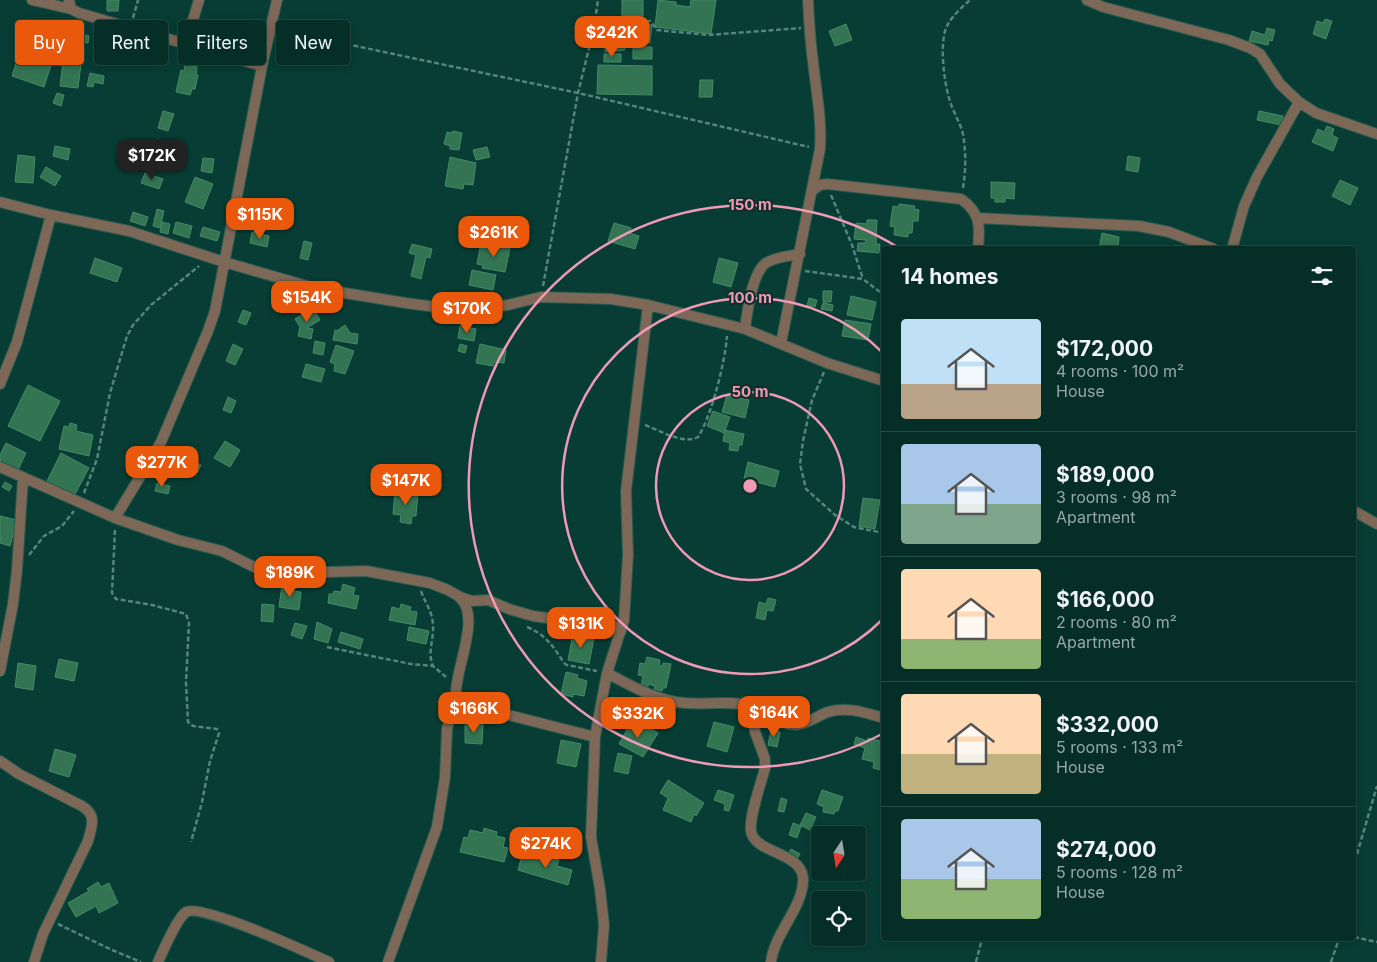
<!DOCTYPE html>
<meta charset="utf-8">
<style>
body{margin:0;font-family:Inter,sans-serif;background:#0e362f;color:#f1f3f6;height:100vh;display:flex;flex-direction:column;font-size:19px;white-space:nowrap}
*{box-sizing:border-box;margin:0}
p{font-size:16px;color:#97a8a7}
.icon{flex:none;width:28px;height:28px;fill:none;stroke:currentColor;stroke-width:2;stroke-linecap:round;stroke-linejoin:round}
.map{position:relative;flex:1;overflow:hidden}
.details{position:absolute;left:881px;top:246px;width:475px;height:695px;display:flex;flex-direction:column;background:#052e27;border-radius:5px;box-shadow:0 2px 8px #0003,0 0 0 1px #264a44}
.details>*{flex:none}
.top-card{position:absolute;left:15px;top:20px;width:475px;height:45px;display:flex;gap:10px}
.needle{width:32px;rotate:192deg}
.controls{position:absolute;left:811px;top:826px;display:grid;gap:10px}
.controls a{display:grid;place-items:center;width:55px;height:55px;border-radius:5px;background:#052e27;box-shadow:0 2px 8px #0003,0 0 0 1px #264a44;font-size:25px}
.price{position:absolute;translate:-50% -42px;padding:0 11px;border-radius:10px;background:#ea580c;color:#fff;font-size:16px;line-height:32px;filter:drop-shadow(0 1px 2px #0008)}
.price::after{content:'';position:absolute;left:50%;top:30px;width:15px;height:11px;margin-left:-8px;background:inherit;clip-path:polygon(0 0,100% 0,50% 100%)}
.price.selected{background:#222;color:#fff}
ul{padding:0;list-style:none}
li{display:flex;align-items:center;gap:15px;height:125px;padding:0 20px}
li+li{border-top:1px solid #264a44}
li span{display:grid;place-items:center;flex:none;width:140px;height:100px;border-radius:5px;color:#555}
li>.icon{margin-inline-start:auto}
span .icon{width:60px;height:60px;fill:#fffc;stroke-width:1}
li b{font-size:21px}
h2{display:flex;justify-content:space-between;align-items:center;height:60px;padding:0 20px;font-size:21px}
.pill{padding:0 18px;border-radius:5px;background:#052e27;box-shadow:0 2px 8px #0003,0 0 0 1px #264a44;font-size:18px;line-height:45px}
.pill.selected{background:#ea580c;color:#fff}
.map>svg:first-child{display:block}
.building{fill:#337453;stroke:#458b67}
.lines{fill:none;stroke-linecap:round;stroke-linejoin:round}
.minor-casing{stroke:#275b51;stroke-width:12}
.path{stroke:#54857c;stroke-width:2.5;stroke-dasharray:5 2.5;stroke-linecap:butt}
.minor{stroke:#7d6756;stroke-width:10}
.ring{fill:none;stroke:#f09ab6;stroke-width:2.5}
.centre{fill:#f09ab6;stroke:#122f2a;stroke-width:2.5}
.ring-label{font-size:15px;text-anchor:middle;font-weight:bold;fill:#f09ab6;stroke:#122f2a;stroke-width:4;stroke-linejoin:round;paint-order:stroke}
</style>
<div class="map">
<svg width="1377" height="962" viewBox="0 0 1377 962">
<rect width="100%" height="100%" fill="#073d34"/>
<!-- building -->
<path class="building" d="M107 0H119L118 11H107Z
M622 0H643V16H622Z
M658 0 676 2V5L690 7 691 0H716L711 34 655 27Z
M1325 19 1332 21 1326 39 1313 34 1317 21 1323 23Z
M638 23 652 25 650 43H628L627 36 637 35Z
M846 24 852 40 835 46 829 31Z
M45 25 57 26 56 39 44 38Z
M1267 28 1275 30 1272 41 1269 40 1268 45 1249 41 1252 31 1265 35Z
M76 33 89 36 88 43 74 40Z
M624 42 625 50 605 52V44Z
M124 43 131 45 128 57 120 55Z
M633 47H652V59H633Z
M21 48 53 59 44 87 12 76Z
M604 54H621V62H604Z
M63 61 81 64 78 88 60 86Z
M185 64 197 67 196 75H198L195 89H192L190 95 176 92 181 70 184 71Z
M598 65 652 66V95L597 94Z
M90 73 104 76 103 84 94 82 93 87 87 86Z
M700 80H713L712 97H699Z
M57 93 64 95 61 106 53 103Z
M163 111 174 114 168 131 158 128Z
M1259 111 1283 116 1281 125 1257 120Z
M1327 126 1334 129 1332 135 1338 138 1333 151 1312 142 1318 129 1324 132Z
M453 131 462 133 459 150 450 149V146L444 144 447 132 452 133Z
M157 139 171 142 169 150 155 146Z
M172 143 181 146 177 160 168 157Z
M55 146 70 149 68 160 53 156Z
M487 147 490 157 476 160 473 150Z
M18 155 35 157 33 183 15 182Z
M1128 156 1140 158 1138 172 1126 170Z
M450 157 476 163 473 185 464 184 463 189 445 186Z
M203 158 214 159 212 173 201 171Z
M46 167 61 176 55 186 40 177Z
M145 173 163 179 159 189 141 183Z
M195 177 213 184 203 209 185 202Z
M1340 180 1358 188 1350 205 1332 196Z
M991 182 1015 183 1014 199 1005 198V202H995V198H991Z
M899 204 915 206 914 209 919 210 918 221H913L912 233H908V237L894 235 895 227 890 226 893 206 899 207Z
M157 209 164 211 160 228 153 226Z
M133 212 148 217 145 226 130 221Z
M867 220H877L876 244H880L879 253 857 251 858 243H865L866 240 854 239 856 223 867 224Z
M162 222 170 224 168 234 160 232Z
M176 222 192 226 189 238 173 233Z
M614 223 631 228 629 233 639 236 635 249 608 241Z
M203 227 220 232 217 241 200 236Z
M252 232 269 236 267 247 250 243Z
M1102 233 1119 237 1118 249H1099Z
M304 241 312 243 308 260 300 258Z
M487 243 510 248 505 272 482 268 483 265 477 264 480 248 486 249Z
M412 244 432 249 430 258 426 257 421 279 411 276 416 255 409 253Z
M95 258 122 268 117 282 90 273Z
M719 258 738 263 731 287 713 282Z
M472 270 496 275 493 290 469 285Z
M823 291H832L831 302H823Z
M851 296 876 302 872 320 847 315Z
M809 298 817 300 815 307 807 306Z
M303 300 310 303 308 309 300 306Z
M823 303 833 305 832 311 821 309Z
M313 308 320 320 307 328 313 329 311 339 298 336 300 327 295 319Z
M243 310 251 313 246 325 238 322Z
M845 320 871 324 868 340 842 336Z
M345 325 350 333 358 334 357 344 333 340 335 330 339 331 338 330Z
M460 326 476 329 474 341 458 338Z
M315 341 325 343 323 355 313 353Z
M233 344 243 349 235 365 226 361Z
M460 344 467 346 465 353 458 351Z
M480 344 506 350 504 363 494 362 493 366 476 363Z
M336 345 354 351 345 374 334 371 335 364 330 362Z
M306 364 325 369 321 382 302 377Z
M28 385 60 401 40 441 8 426Z
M727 395 749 400 745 418 722 412Z
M228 397 236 401 231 413 223 410Z
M713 411 730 417 724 433 707 426Z
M70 423 77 425 76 431 93 435 89 456 59 449 64 426 69 427Z
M725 430 744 434 742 445H739L738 451 729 450 730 443 723 441Z
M225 441 240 450 230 467 214 458Z
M6 443 26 453 17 472 0 464V455Z
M61 453 89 468 73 498 46 483Z
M188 459 201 465 197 473 185 467Z
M748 462 779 471 775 487 744 479Z
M5 482 12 486 9 491 2 487Z
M157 483 170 486 168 494 155 491Z
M395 491 418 493 416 516H412L411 524 400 522 401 515 393 514Z
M863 498 880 500 875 529 859 526Z
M0 516 17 520 10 546 0 543Z
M343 584 355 588 353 595 359 596 356 609 328 603 329 594H333L334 591 341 592Z
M282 585 293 586 292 591 301 592 299 610 279 607Z
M768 598 776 600 773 611 767 610 765 620 756 618 759 602 766 604Z
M262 604 274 605 273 622 261 621Z
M401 604 411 607 410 611 417 612 415 625 389 620 392 607 400 609Z
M317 622 332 629 328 643 314 639Z
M295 623 307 626 302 639 291 635Z
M409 627 429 631 426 644 407 640Z
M341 632 363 639 360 649 338 642Z
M573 634 594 638 589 664 568 660Z
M647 657 660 660 659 666H662L663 663 671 664 666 688H663L662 691 654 689 655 686 648 684V688L641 686 643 676 638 675 640 663 645 664Z
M59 659 78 663 74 681 55 677Z
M18 663 36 666 33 690 15 687Z
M566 672 578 675 577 678 587 681 584 696 573 694V697L561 694Z
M714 722 734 727 727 752 707 746Z
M630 724 640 730 643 724 658 733 643 757 619 744Z
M465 725H483L482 744 465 743Z
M771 730 780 732 777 747 768 745Z
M856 737 867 741 868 738 884 742V759L881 770 873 768 874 762 862 759 865 748 854 744Z
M561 740 581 744 576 767 557 763Z
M55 749 76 755 69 777 49 771Z
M618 753 632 756 628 774 614 771Z
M668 780 704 803 696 816 694 814 691 822 663 810 668 798 660 793Z
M718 790 734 795 729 811 724 810 725 804 714 800Z
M822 790 843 797 838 811H835L834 814 823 812 824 807 817 804Z
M781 798 787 800 784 812 778 811Z
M806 813 816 817 810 830 800 825Z
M793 823 801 826 797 838 789 835Z
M484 828 497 832 496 836 505 838 503 847 508 848 504 862 460 852 464 837 468 838 470 830 483 833Z
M791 849 800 854 796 861 787 856Z
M522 855 543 861 545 855 559 860 557 866 572 870 568 885 518 870Z
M98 882 101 887 109 883 118 903 99 913 96 906 76 917 68 903 89 891 87 889Z"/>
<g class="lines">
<defs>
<path id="minor" d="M32 0 71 9
M69 0 71 9 79 13 262 66
M1087 0 1103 7 1229 40 1250 48 1260 54 1280 84 1299 102 1316 113 1377 134
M186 43 199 0
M813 190 820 185 827 184 961 199C981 213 980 227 978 249
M0 202 51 215 129 231 224 262 314 288 406 303 466 311 508 305 541 297 611 299 648 305 745 329 827 363 884 381
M978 218 1139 226 1169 232 1214 249
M1232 249 1244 206 1257 177 1299 102
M745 329C747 313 752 273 766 263 775 257 789 256 800 254
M781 343 820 149C822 119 816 91 813 61 810 41 809 20 808 0
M0 384 17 342 51 215
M0 467 115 518 178 540 222 551 254 567 265 570 287 573 366 571 430 583 448 590 460 597 472 601 488 600 509 609 533 616 575 622 600 621 609 623 621 631
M1354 511 1377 524
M115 518 161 442 208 331 215 311 262 66 277 0
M460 598C481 616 456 668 456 692 456 698 460 702 465 704L595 737
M0 671 13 604 17 570 23 478
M607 673C631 686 657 701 685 703 706 705 730 700 750 706 766 711 777 725 796 725 807 724 817 716 828 712 846 706 866 713 884 718
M751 706 755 732 765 759V768C761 784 749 816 751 831 754 853 800 852 803 877 805 906 774 933 771 962
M0 761 19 774 82 806C97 815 92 826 88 841L43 934 34 962
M158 962C163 951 177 918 186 912 201 903 309 953 329 962
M388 962 437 827 445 777 447 729 450 718 460 701
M601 962 604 925 600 889 591 837 595 737 607 673 624 620 628 555 626 491 648 305"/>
</defs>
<!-- minor casing -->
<use href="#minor" class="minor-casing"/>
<!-- path -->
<path class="path" d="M133 18 138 0
M594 28 622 22 650 21 657 30 708 35 801 28
M280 30 578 93 809 147
M963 188C966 170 966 152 963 134 960 122 952 110 949 98 944 81 939 42 947 26 952 16 962 7 970 0
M831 195 852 245 863 279
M805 271 863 279 884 295
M543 286 578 93 594 28 598 0
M824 372 812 400 803 441 800 464 806 489 835 515 854 527 884 533
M645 425C659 430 683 445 698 437 712 415 725 362 727 336
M84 493 97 459 110 393 127 336 133 325 151 305 199 266
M115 530 112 593 116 599 152 605 186 614 189 623 186 682 188 722 193 726 217 729 219 733 210 761 202 802 191 842
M29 555 44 536 62 526 74 511
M421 591C425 603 433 612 433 626 434 640 427 652 433 666
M527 627C546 635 553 646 564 663L567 665 597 671
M327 647 411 664 433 666 446 677
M1354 861 1357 854 1377 786
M58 924 112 950 141 962
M1354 937 1377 942
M976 962 982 939
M1331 962 1339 939"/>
<!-- minor -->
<use href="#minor" class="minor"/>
</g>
<!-- distance rings -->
<g class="ring">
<circle cx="750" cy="486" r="94"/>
<path d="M883 619A188 188 0 1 1 883 353"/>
<path d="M882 734A281 281 0 1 1 899 248"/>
</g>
<circle cx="750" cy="486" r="8" class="centre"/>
<g class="ring-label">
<text x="750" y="210">150 m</text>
<text x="750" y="303">100 m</text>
<text x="750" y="397">50 m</text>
</g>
</svg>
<div class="controls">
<a><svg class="needle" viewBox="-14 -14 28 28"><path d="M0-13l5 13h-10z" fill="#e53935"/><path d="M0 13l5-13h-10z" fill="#97a8a7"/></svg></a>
<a><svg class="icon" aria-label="locate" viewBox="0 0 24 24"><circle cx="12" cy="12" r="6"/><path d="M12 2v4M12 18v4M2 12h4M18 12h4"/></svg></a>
</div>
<b class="price" style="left:612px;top:58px">$242K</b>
<b class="price selected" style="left:152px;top:181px">$172K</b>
<b class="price" style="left:260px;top:240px">$115K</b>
<b class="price" style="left:494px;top:258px">$261K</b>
<b class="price" style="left:307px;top:323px">$154K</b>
<b class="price" style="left:467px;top:334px">$170K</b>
<b class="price" style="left:162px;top:488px">$277K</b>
<b class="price" style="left:406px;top:506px">$147K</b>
<b class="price" style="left:290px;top:598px">$189K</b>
<b class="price" style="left:581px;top:649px">$131K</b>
<b class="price" style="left:474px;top:734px">$166K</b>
<b class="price" style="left:774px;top:738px">$164K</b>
<b class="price" style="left:638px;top:739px">$332K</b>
<b class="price" style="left:546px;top:869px">$274K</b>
<div class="top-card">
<a class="pill selected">Buy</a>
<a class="pill">Rent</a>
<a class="pill">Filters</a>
<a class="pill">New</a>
</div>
<section class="details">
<h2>14 homes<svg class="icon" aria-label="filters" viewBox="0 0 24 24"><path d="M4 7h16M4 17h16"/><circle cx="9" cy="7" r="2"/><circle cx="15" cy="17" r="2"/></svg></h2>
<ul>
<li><span style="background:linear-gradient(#bfe0f5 65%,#b9a48a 0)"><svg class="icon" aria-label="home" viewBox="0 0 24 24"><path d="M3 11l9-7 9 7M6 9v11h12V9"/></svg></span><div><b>$172,000</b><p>4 rooms · 100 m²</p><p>House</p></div></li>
<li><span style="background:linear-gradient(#a9c7e8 60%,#7fa58c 0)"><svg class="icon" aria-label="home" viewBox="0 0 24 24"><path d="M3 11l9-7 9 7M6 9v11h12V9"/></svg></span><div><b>$189,000</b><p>3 rooms · 98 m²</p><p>Apartment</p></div></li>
<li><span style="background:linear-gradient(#ffd9b3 70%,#8fb573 0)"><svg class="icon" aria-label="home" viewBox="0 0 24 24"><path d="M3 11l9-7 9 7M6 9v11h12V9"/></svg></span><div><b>$166,000</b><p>2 rooms · 80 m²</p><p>Apartment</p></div></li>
<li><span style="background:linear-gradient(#ffd9b3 60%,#c2b280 0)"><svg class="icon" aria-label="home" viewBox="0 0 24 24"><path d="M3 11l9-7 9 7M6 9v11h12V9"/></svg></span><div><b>$332,000</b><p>5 rooms · 133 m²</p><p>House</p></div></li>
<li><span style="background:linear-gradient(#a9c7e8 60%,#8fb573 0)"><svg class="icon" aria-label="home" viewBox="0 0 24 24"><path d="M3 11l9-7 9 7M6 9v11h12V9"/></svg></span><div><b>$274,000</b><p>5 rooms · 128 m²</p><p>House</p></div></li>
</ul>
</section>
</div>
